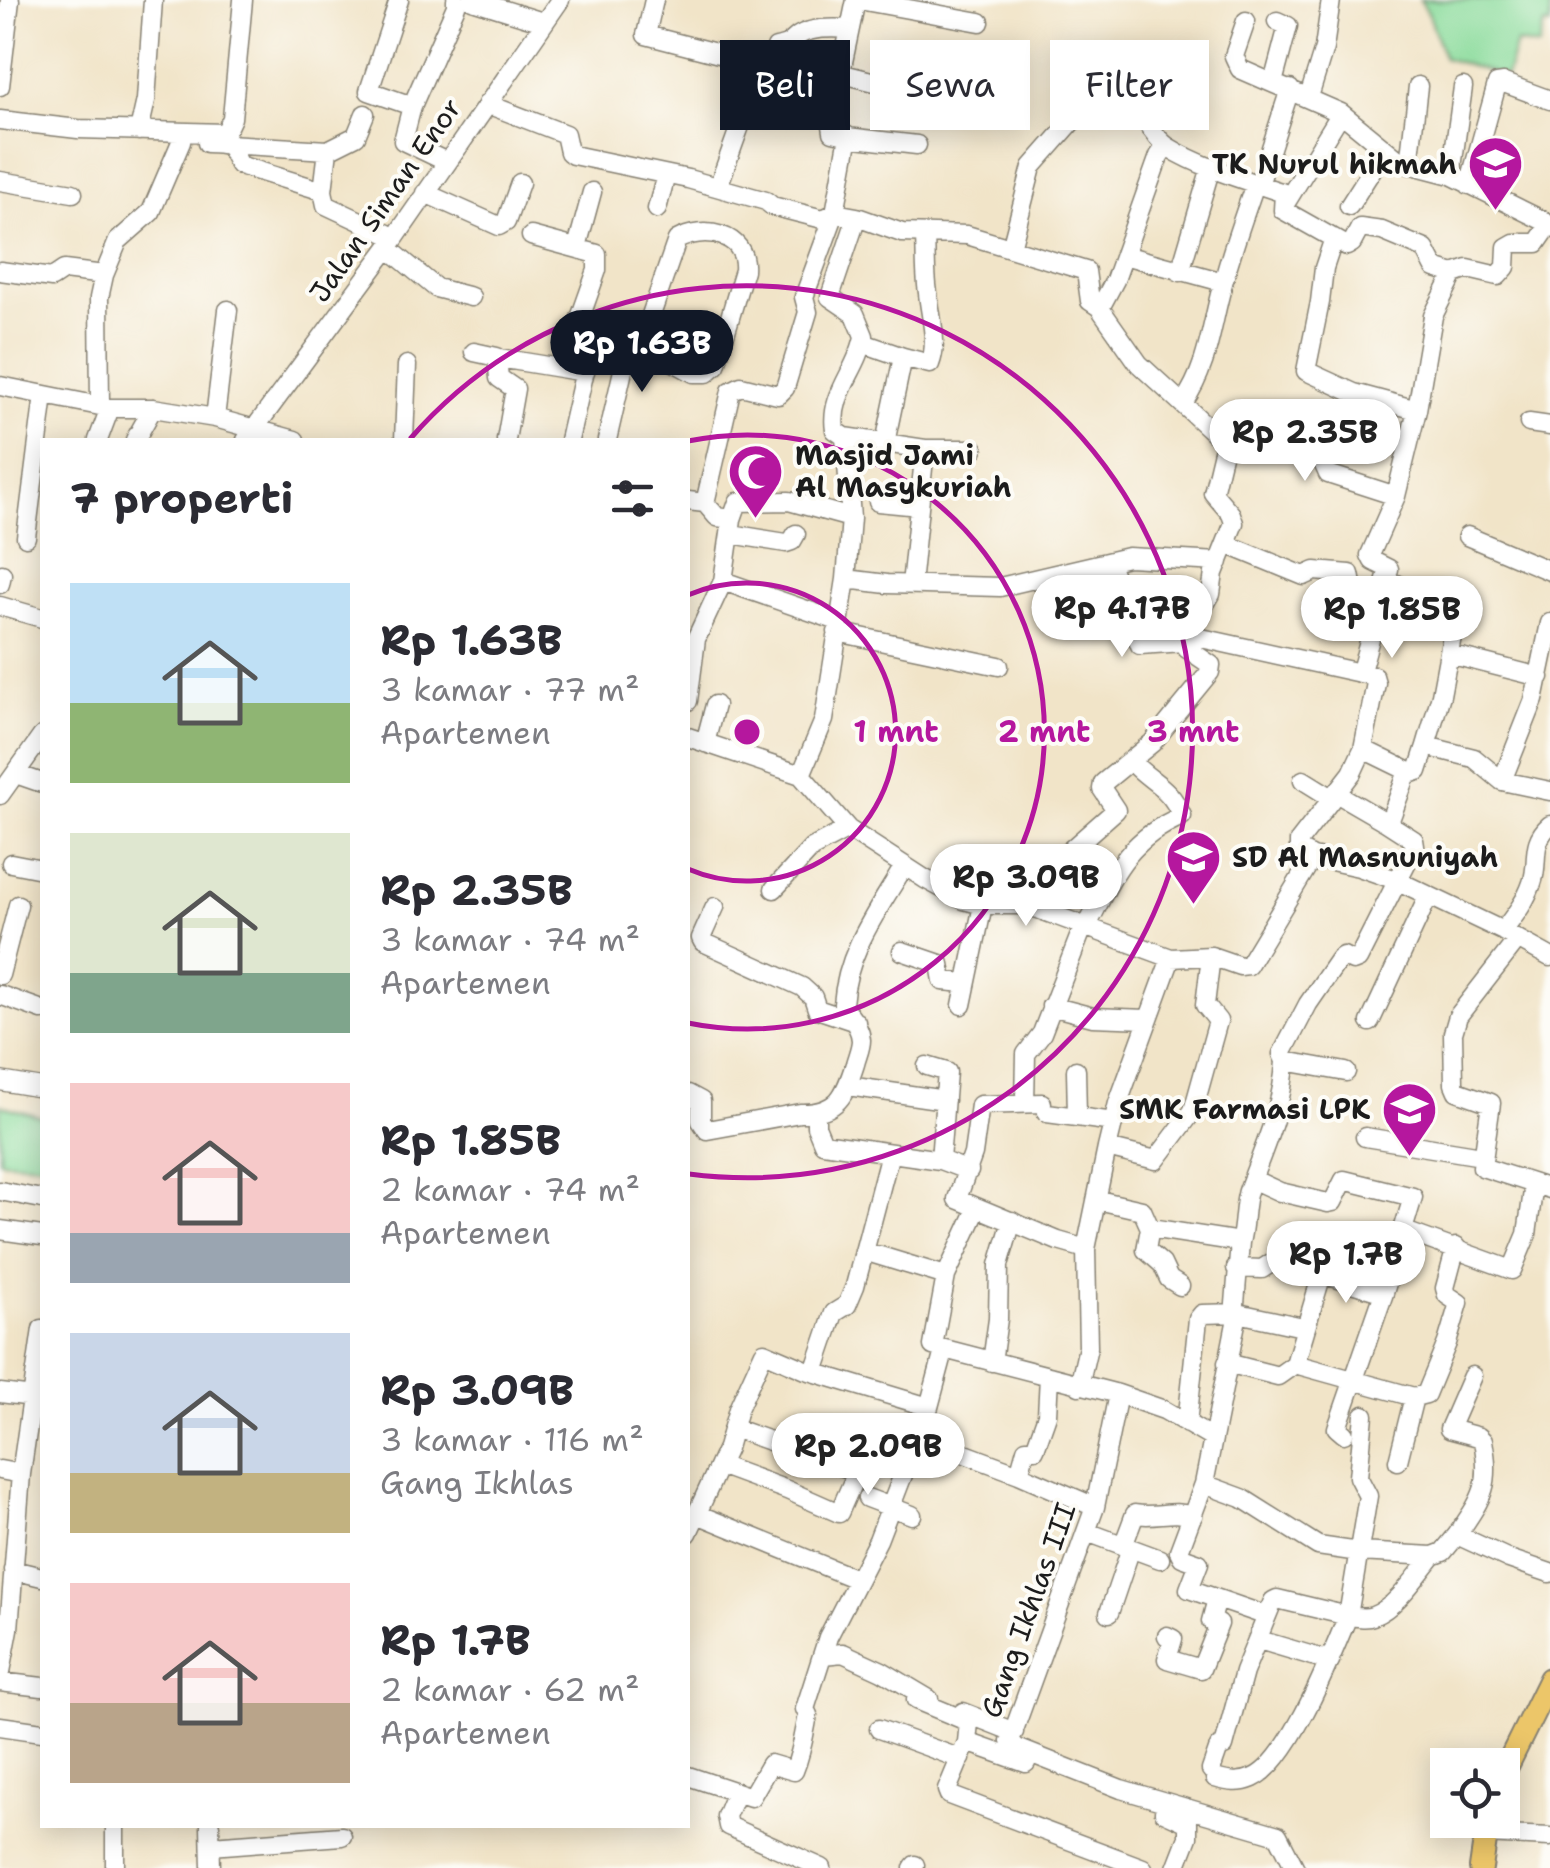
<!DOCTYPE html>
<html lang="id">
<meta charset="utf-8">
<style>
body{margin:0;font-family:"Shantell Sans",sans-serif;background:#f7f7f7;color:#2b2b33;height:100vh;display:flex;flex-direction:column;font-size:38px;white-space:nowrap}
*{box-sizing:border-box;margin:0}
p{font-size:32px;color:#7c7c81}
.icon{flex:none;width:55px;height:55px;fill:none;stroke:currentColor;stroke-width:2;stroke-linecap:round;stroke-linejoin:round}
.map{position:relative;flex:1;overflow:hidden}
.drawer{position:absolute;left:40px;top:438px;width:650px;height:1390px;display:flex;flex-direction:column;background:#fff;border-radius:0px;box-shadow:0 5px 25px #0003}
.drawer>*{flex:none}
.top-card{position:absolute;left:720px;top:40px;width:680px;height:90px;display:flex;gap:20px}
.tools{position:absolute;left:1430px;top:1748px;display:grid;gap:20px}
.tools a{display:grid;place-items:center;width:90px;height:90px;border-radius:0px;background:#fff;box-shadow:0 5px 25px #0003;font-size:50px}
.price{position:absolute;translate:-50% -85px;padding:0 22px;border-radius:35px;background:#fff;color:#222;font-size:32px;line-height:65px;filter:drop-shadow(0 2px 5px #0008)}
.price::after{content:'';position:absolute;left:50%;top:60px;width:30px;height:22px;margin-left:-15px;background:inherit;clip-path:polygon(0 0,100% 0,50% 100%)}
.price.on{background:#111827;color:#fff}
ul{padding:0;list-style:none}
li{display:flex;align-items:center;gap:30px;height:250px;padding:0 30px}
li span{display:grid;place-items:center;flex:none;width:280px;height:200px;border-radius:0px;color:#555}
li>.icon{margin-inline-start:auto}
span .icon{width:120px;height:120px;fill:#fffc;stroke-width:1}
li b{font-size:42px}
h2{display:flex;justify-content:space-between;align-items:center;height:120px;padding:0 30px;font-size:42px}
.chip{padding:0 35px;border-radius:0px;background:#fff;box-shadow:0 5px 25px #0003;font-size:35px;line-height:90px}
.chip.on{background:#111827;color:#fff}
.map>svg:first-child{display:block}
.green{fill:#8adb9b;stroke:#537c5c;stroke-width:2.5}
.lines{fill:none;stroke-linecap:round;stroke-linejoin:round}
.minor-casing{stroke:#868072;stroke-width:21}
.major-casing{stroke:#868072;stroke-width:26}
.minor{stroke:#fff;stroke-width:18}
.major{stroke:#ecc669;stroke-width:22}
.ring{fill:none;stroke:#b5179e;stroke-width:5}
.labels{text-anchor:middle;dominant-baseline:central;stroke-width:8;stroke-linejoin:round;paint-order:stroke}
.poi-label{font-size:28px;font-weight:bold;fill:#1c1c1c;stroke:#fdfcf7;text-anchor:end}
.street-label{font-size:28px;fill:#1c1c1c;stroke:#fdfcf7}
.centre{fill:#b5179e;stroke:#fdfcf7;stroke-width:5}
.ring-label{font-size:30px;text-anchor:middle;font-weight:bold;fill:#b5179e;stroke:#fdfcf7;stroke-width:8;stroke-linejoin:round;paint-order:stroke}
</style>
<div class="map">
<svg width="1550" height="1868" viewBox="0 0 1550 1868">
<rect width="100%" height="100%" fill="#fdfcf7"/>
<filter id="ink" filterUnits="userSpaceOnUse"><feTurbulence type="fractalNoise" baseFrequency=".01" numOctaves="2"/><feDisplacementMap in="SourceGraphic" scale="20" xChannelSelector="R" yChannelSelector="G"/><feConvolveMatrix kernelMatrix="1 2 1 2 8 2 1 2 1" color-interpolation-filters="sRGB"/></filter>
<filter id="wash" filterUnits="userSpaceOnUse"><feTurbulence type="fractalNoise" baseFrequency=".0048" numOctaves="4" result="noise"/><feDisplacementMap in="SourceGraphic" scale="40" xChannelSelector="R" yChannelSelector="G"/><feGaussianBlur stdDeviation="2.25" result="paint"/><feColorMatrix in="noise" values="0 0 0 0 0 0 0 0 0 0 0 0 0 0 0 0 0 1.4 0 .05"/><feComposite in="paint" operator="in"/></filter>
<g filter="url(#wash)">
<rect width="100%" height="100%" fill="#f1e4c8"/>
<!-- green -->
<path class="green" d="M1420 0H1550V26L1544 25 1539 47 1516 43 1506 77 1444 58 1428 12Z
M0 1105 42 1117V1164L0 1161Z"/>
</g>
<g filter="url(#ink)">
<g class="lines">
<defs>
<path id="minor" d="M399 0 369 91 412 106
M472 0 543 22
M654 0 646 35 762 65
M859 0 980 22
M1246 21 1234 56 1240 69 1341 113 1401 162 1451 175 1544 221 1550 228
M843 74 895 87
M1273 83 1288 26 1277 21
M0 86 10 0
M754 92 831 119
M1309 97 1324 48 1331 0
M487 104 565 134 569 152 573 155 688 179 766 201 772 206 823 219 835 213 857 217 902 233 967 235 1086 271 1090 301 1099 307 1139 364 1225 443 1213 493 1231 514 1234 523 1214 573 1211 594 1190 629 1192 636 1374 676 1376 683 1363 749 1412 773 1418 771 1426 746 1474 758 1502 781 1550 791
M0 120 78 129 225 133 232 118 243 0
M139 131 146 100 153 0
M847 137 917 145
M207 143C233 144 227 144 239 165L323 191
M227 144 328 150 356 136 365 114
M328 150 323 191 326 205 394 237
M447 162 403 141 412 106 456 6V0
M1409 165 1418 86
M1451 175 1463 87
M0 181 73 193
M1259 185 1290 89
M1469 185 1497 84 1504 83 1550 100
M718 187 762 65 772 61 776 48C790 45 788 44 798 36 810 27 836 28 850 29
M425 193 499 226 506 222 520 183
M1285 204 1341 113
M1349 206 1384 151
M657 209 666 175
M531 236 597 254V270L579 321 581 328 641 344 694 373H707L716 365 744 270C747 232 702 226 677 240L641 344
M1334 238 1324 268 1320 302 1306 371 1354 393 1417 410
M577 247 592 192
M388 248 436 288 471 297
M1011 248 1032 167 1091 100C1106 104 1130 107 1142 118 1151 126 1156 139 1168 147 1202 168 1245 180 1284 193L1283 210 1347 246 1352 243 1360 228 1382 231 1425 249 1435 268 1454 274 1468 269 1498 276 1506 267 1507 247 1514 243H1537L1548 227
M1124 255 1223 282
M0 271 52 278 64 270 104 275
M1180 272 1211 167
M1100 308 1115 280 1159 156 1166 146
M863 343 903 357 885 443
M474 352 497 357 499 378 515 389 506 440
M903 357 930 364C939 342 930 316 928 293 925 274 926 255 925 236
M499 358 585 372
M0 386 110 408H153L215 418 295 440
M1183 403C1209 366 1211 325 1223 283 1232 249 1244 216 1255 184
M100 406 99 298 104 275 118 241 151 212 181 142
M1254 412 1328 437 1331 441 1324 465 1328 474 1396 496
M215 418 228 310
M1529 423 1550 426
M845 437 925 449H974
M98 440 110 408
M135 440 153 408
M246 440 388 248 560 0
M404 440 407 365
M569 440 589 353
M607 440 630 340
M688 501 705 503 717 517 732 519
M878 502 919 506
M705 503 731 391 741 386 778 395 785 388 808 312 804 297 835 213 848 141 846 135 833 132 831 119 856 0
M731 534 786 543 792 541 796 534
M1467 536 1550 571
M26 537 44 395
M1226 544 1304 576 1315 571 1350 574 1353 590 1380 596
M1109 563 1140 645 1184 642 1189 636
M846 579 887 584 1000 587 1128 557 1219 562
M1386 579 1412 591 1443 599 1436 626 1453 631 1441 695 1426 746
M723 581 838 621
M0 584 2 574
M911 585 925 449
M0 606 42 618
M837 632 999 666
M1449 654 1540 677
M1361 671 1389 569 1373 561 1370 555 1396 496 1417 410 1433 316 1454 274
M688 701 696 639 723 581 732 519 738 502 789 501 851 518
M688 737 801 775 848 829 925 879 964 900 983 905H1027L1171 958 1211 956 1240 966 1248 965 1313 857
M705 743 715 705
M1363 749 1352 773 1299 841V850L1313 857 1359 867 1396 880 1503 931 1550 957
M16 774 42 783
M801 775 824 720 846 579 851 518 845 437 835 430C829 394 859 369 864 336L855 314 830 297 857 217
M1303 780 1332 798
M1502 781 1534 700 1550 623
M1336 793 1386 822 1390 820 1408 771
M0 795 42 736
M11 863 42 869
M774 889 812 848 848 829
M1027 905 1049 869 1116 810 1102 789 1103 783 1152 743 1210 672 1211 665 1186 648 1184 642
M715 907 701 938 703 942 802 987 813 997 817 1009 856 1022
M1086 928C1113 876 1126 840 1182 816 1168 784 1152 784 1131 761
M1503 931C1515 915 1526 901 1532 883 1540 862 1529 843 1550 825
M1518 939 1458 1016 1453 1033 1454 1084 1457 1091 1491 1103 1482 1167 1550 1189
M902 951 940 964 943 981 965 983
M0 975 18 905
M0 995 42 1010
M962 1005 983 905
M1051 1006 1093 1017 1147 1019
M1370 1022 1428 897
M927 1066 947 1072 940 1160
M1076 1070 1077 1115
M1346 1072 1285 1061 1282 1054 1308 1004 1339 959 1343 956 1353 961 1358 959 1415 846 1414 840 1386 822
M0 1081 42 1088
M848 1086 945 1100
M688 1094 701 1101V1121L707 1130 800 1113C838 1114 845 1095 855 1064 857 1056 861 1048 861 1040 860 1024 848 1017 843 1004 847 950 878 911 904 866
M1025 1103 1026 1054 1042 1033 1083 927
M1042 1103 980 1105 973 1154 957 1199 1058 1241 1086 1249
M816 1113V1126L823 1143 940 1160 969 1171
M1047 1113 1114 1122
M1365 1137 1482 1156
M1107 1148 1156 1160 1193 1111 1218 1021 1205 1005 1211 956
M1254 1180 1280 1192 1328 1203 1333 1202 1344 1180 1413 1197 1384 1293 1337 1428 1344 1434
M0 1191 42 1199
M1098 1200 1142 1210 1150 1228 1146 1250 1162 1264 1169 1279 1180 1286
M977 1209 946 1276 933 1346 1118 1394 1164 1410 1212 1438
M1150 1228 1240 1242 1235 1304
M0 1230 42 1236
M1402 1230 1512 1270 1527 1234 1534 1184
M1240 1242C1245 1226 1243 1202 1249 1188 1264 1147 1283 1107 1285 1061
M864 1251 946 1276
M1236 1268 1262 1269 1274 1261 1294 1265 1301 1248 1309 1245 1324 1250 1322 1274 1295 1364 1414 1397
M1322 1274 1384 1293
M1238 1313 1204 1484 1242 1498 1318 1546 1359 1552 1433 1556 1443 1552 1457 1535 1509 1559 1550 1573
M992 1362 998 1319 999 1265 1012 1221
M1227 1363 1278 1376 1295 1364
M814 1372 834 1313 847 1305 855 1286 890 1153
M1079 1386 1088 1347 1086 1249 1107 1148 1118 1103 1171 958
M0 1393 42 1398
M1118 1394 1095 1507 1010 1741 1017 1748 1121 1789 1278 1835 1295 1868
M1187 1424 1198 1319 1202 1314 1238 1313 1303 1327
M917 1436 1019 1474 1095 1507
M1398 1461 1414 1397 1426 1394 1447 1343 1459 1303 1447 1295 1445 1288 1456 1247
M719 1465 787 1490 839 1513 854 1479V1474L849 1469 733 1428
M0 1470 21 1474
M1019 1474 1026 1449H1035L1047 1415 1049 1376
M1204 1484 1179 1551 1182 1557 1199 1563 1189 1589 1267 1616
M867 1498 912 1515
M697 1514 856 1579
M1087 1532 1160 1559
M688 1533 727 1448 738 1409 764 1352 806 1370 929 1407
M1457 1535C1482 1498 1492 1486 1483 1441L1479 1437 1449 1429 1472 1376
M1123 1546 1135 1514C1156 1518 1172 1509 1193 1516
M13 1570 42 1577
M1109 1613 1131 1548
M1167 1636 1173 1639 1167 1659 1201 1669 1219 1624 1211 1621 1217 1599
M1259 1640 1330 1661
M823 1655 843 1653 882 1671 929 1699
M0 1677 9 1629 21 1474 42 1329
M0 1682 42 1687
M916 1700 969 1722 967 1742 1026 1763
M963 1712 1014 1732
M0 1726 42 1732
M879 1729 961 1759
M967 1742 947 1790 949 1795 1143 1868
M1211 1770 1219 1747 1224 1746 1244 1672 1273 1601 1277 1599 1348 1616 1368 1496 1358 1477 1364 1415
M688 1776 736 1792 726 1816 728 1826 822 1868
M1215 1778C1229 1782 1239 1784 1253 1778 1290 1762 1332 1654 1348 1616 1356 1617 1366 1619 1373 1616 1397 1607 1417 1575 1433 1556
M736 1792 751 1797 770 1764 794 1771C802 1752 804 1735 808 1715L805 1709 828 1637 878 1540 929 1407 944 1351
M1164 1812 1188 1823V1837L1176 1868
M115 1825V1868
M210 1825 211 1868
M1483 1834 1550 1837
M211 1846 342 1836
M913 1868 915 1865"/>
<path id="major" d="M1502 1776 1550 1679
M1481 1868 1488 1820"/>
</defs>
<!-- minor casing -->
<use href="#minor" class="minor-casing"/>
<!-- major casing -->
<use href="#major" class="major-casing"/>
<!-- minor -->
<use href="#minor" class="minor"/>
<!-- major -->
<use href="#major" class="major"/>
</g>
</g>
<!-- distance rings -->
<g class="ring">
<path d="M688 595A149 149 0 1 1 688 869"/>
<path d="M688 441A297 297 0 1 1 688 1023"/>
<path d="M410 439A446 446 0 1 1 689 1174"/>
</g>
<!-- icons -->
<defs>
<symbol id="school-pin" viewBox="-11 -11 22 30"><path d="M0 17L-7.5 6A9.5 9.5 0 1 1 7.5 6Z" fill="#b5179e" stroke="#fdfcf7"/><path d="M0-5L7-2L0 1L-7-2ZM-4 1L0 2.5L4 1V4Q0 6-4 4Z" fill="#fff"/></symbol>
<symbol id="mosque-pin" viewBox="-11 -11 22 30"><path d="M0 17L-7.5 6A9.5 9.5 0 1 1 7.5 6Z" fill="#b5179e" stroke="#fdfcf7"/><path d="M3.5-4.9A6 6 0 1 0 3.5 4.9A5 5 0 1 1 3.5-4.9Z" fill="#fff"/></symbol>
</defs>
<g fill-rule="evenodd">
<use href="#school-pin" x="1464" y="132" width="63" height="86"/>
<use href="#mosque-pin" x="724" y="440" width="63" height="86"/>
<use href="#school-pin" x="1162" y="826" width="63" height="86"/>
<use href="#school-pin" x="1378" y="1078" width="63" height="86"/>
</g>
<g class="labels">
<!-- poi labels -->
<g class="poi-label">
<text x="1457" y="164">TK Nurul hikmah</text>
<text x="795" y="455" text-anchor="start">Masjid Jami<tspan x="795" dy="32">Al Masykuriah</tspan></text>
<text x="1232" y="857" text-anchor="start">SD Al Masnuniyah</text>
<text x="1370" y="1109">SMK Farmasi LPK</text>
</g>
<!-- street labels -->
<g class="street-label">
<text transform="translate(385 200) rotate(-55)">Jalan Siman Enor</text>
<text transform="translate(1028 1610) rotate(-70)">Gang Ikhlas III</text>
</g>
</g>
<circle cx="747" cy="732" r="15" class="centre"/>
<g class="ring-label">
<text x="896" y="742">1 mnt</text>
<text x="1044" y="742">2 mnt</text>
<text x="1193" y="742">3 mnt</text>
</g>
</svg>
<div class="tools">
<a><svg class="icon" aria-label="locate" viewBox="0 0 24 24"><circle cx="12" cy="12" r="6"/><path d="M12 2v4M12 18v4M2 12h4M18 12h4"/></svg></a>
</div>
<b class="price on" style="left:642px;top:395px">Rp 1.63B</b>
<b class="price" style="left:1305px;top:484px">Rp 2.35B</b>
<b class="price" style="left:1122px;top:660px">Rp 4.17B</b>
<b class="price" style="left:1392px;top:661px">Rp 1.85B</b>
<b class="price" style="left:1026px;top:929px">Rp 3.09B</b>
<b class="price" style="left:1346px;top:1306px">Rp 1.7B</b>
<b class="price" style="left:868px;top:1498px">Rp 2.09B</b>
<div class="top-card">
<a class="chip on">Beli</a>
<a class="chip">Sewa</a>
<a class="chip">Filter</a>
</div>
<section class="drawer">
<h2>7 properti<svg class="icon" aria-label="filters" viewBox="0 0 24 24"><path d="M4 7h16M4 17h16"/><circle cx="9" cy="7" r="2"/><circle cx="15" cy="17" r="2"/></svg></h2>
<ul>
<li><span style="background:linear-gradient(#bfe0f5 60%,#8fb573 0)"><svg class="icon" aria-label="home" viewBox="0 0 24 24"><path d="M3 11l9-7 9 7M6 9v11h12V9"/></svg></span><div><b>Rp 1.63B</b><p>3 kamar · 77 m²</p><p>Apartemen</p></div></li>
<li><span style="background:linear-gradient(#dfe7d0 70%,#7fa58c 0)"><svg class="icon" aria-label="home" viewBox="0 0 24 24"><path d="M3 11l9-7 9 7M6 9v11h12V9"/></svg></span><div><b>Rp 2.35B</b><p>3 kamar · 74 m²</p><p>Apartemen</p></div></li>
<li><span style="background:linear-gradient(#f6c9c9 75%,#9aa5b1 0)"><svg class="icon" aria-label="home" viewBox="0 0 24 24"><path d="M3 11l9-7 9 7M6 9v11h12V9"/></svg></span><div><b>Rp 1.85B</b><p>2 kamar · 74 m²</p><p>Apartemen</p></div></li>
<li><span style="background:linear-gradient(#c9d6e8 70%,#c2b280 0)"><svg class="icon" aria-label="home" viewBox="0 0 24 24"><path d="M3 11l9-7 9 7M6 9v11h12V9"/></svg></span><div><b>Rp 3.09B</b><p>3 kamar · 116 m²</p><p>Gang Ikhlas</p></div></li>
<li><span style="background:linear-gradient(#f6c9c9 60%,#b9a48a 0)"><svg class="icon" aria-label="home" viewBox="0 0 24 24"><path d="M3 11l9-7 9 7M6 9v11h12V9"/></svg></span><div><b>Rp 1.7B</b><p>2 kamar · 62 m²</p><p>Apartemen</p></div></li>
</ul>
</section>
</div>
